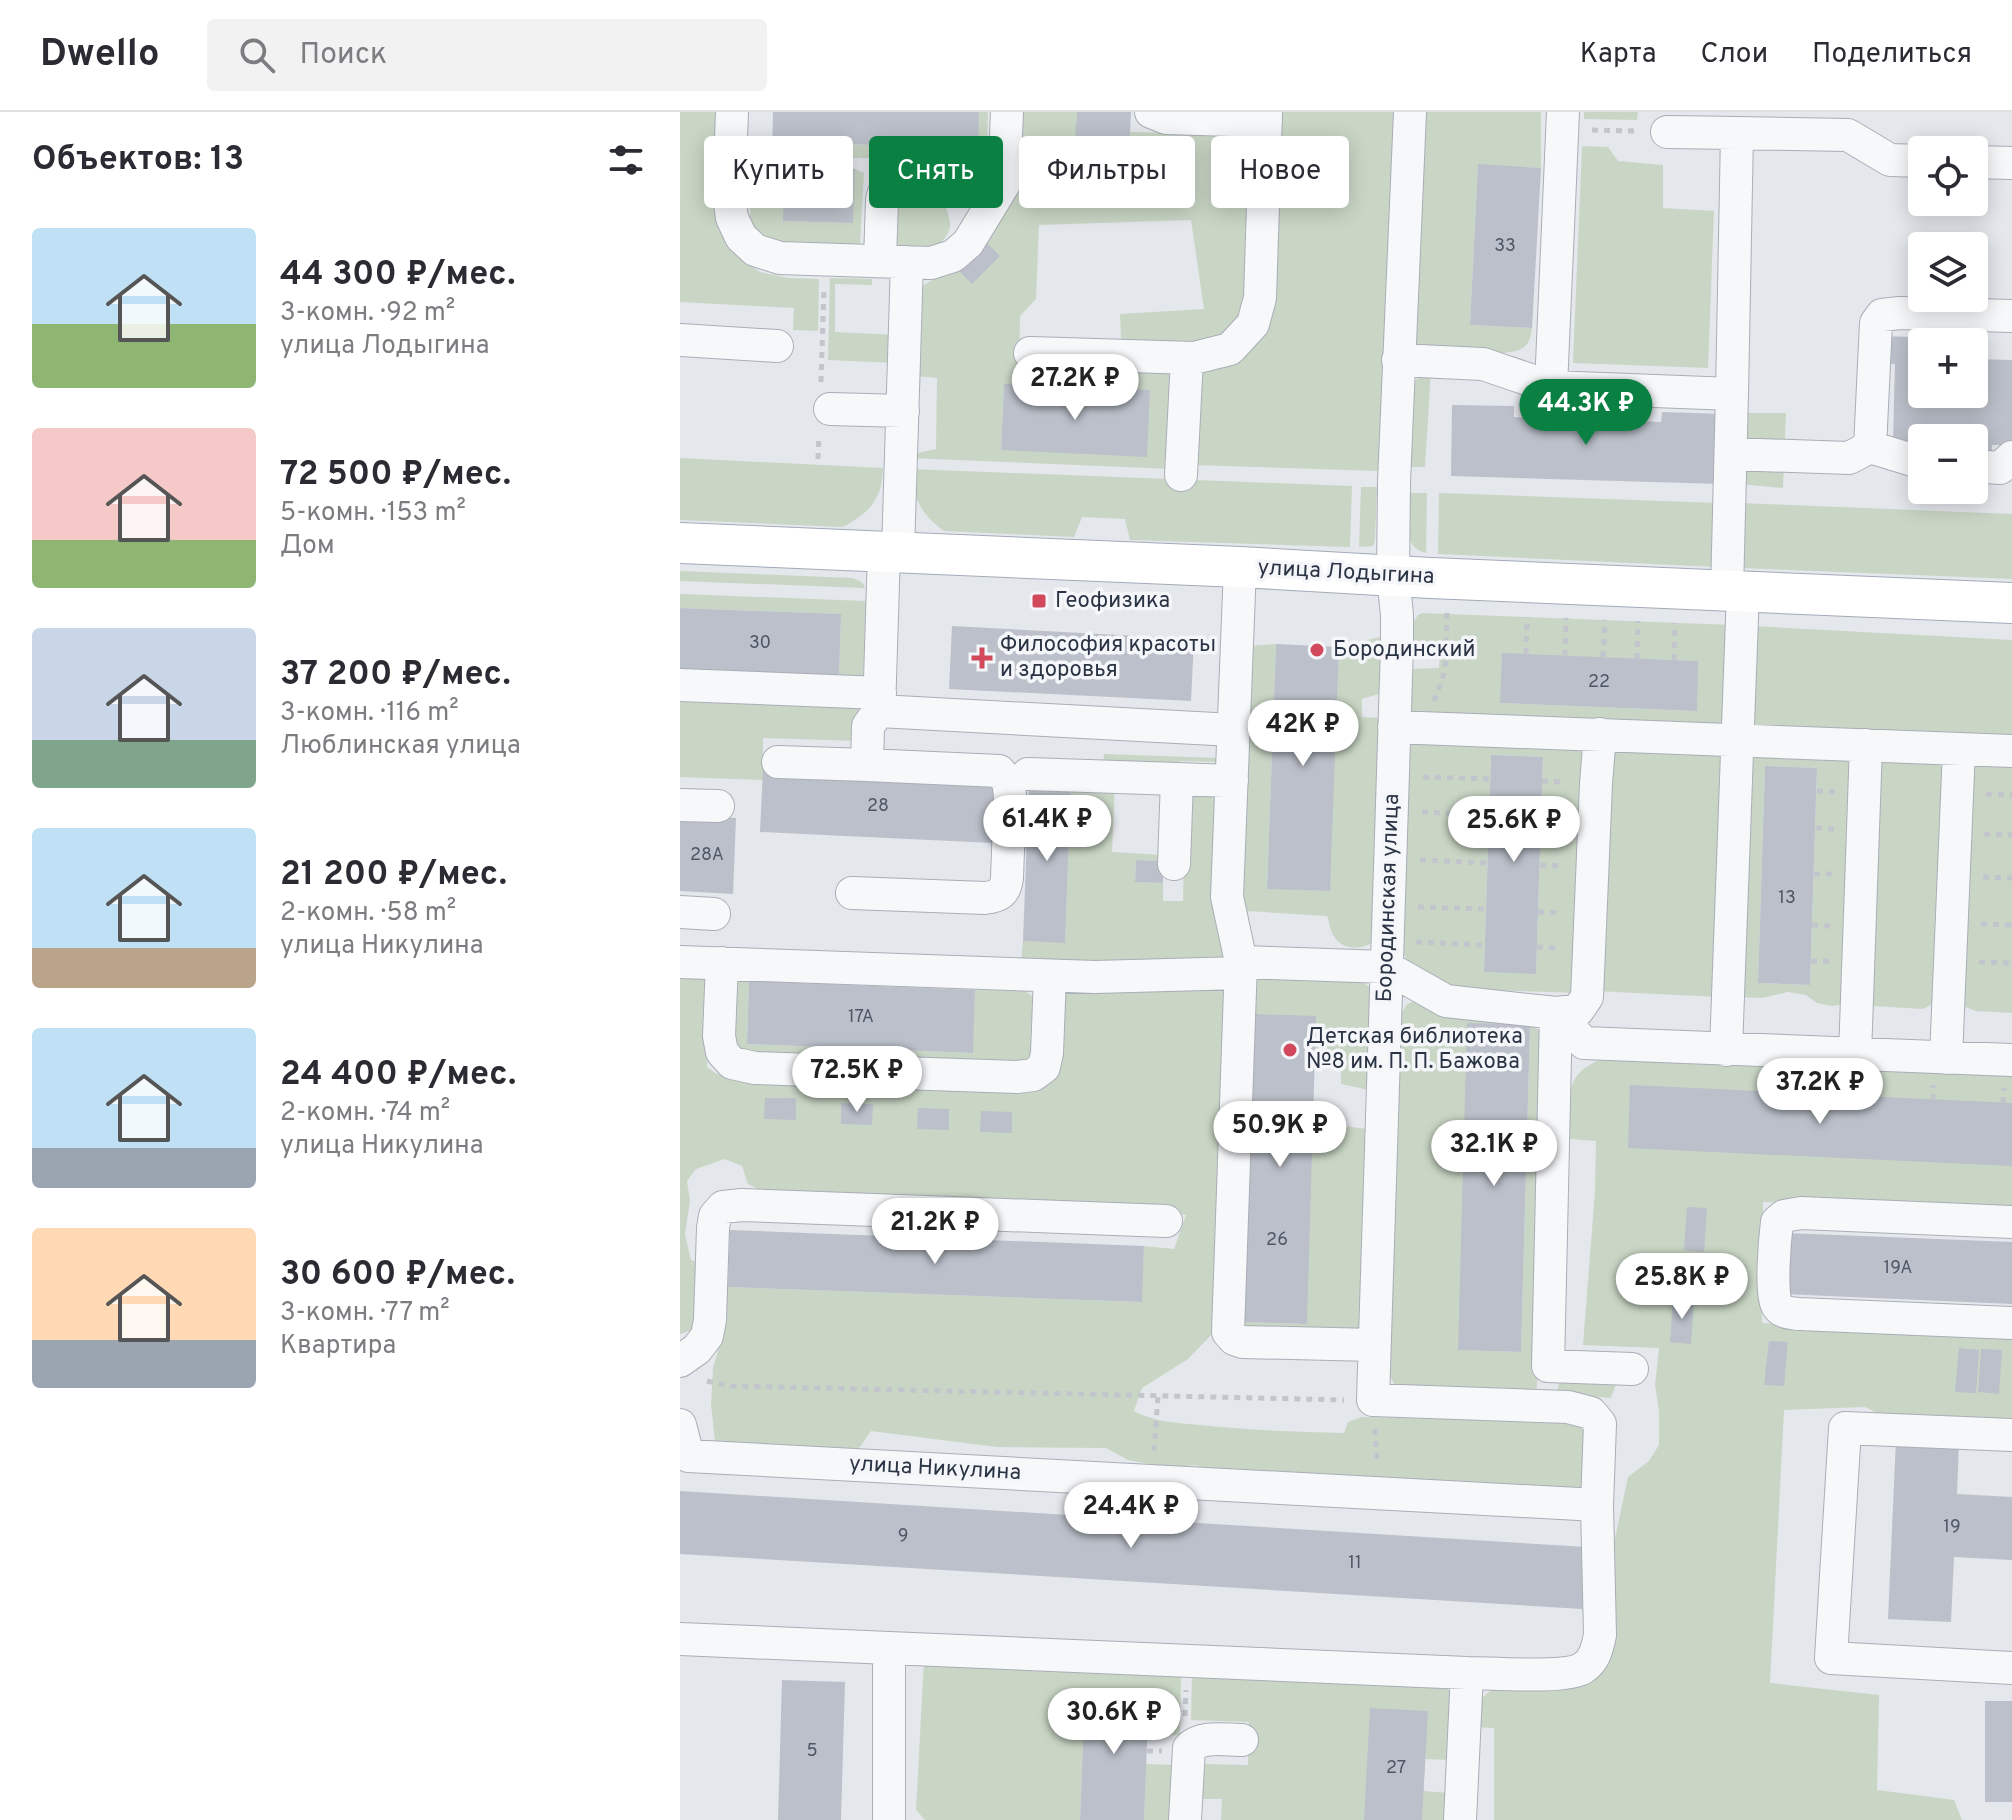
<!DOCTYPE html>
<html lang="ru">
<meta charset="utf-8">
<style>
body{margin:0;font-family:Overpass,sans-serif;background:#f2f2f3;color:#2b2b33;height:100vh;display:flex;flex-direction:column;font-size:30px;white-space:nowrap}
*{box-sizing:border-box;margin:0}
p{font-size:26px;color:#7c7c81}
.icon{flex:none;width:44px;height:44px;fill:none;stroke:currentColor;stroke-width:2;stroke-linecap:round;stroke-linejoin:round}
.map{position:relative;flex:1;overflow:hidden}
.sheet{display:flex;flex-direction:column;background:#fff;width:680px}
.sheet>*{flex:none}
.top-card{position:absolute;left:24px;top:24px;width:760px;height:72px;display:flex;gap:16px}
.fabs{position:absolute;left:1228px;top:24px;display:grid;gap:16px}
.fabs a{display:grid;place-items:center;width:80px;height:80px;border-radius:8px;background:#fff;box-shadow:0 4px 20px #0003;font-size:40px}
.price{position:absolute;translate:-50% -68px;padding:0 18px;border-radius:28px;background:#fff;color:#222;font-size:26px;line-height:52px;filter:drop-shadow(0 2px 4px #0008)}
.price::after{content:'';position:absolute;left:50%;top:48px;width:24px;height:18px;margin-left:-12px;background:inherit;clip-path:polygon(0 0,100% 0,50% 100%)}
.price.on{background:#0b8043;color:#fff}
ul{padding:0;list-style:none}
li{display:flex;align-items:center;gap:24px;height:200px;padding:0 32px}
li span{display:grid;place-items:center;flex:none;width:224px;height:160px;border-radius:8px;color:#555}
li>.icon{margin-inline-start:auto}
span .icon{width:96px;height:96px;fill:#fffc;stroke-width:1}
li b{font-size:34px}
h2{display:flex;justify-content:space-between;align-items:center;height:96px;padding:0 32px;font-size:34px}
.pill{padding:0 28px;border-radius:8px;background:#fff;box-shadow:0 4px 20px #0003;font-size:28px;line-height:72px}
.pill.on{background:#0b8043;color:#fff}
header{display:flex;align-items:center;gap:48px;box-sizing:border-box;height:112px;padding:0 40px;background:#fff;border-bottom:2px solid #e1e1e2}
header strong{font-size:38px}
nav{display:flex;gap:44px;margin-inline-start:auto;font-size:28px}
.search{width:560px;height:72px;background:#f2f2f3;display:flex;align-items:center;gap:20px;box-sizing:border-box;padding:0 28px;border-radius:8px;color:#7c7c81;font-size:30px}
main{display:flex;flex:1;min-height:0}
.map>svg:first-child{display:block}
.green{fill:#c9d6c5;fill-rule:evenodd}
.building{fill:#bbc0ca}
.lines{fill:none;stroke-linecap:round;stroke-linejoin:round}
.minor-casing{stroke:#a9aeb7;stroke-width:34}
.major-casing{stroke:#a3abb8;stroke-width:42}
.path{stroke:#c2c5cb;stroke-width:5;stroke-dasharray:6 6;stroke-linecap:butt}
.minor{stroke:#f7f8fa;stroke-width:32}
.major{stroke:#fff;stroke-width:40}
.poi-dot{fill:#d1495b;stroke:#f4f6f9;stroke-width:3}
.labels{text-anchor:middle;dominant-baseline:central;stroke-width:7;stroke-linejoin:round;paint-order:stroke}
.number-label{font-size:18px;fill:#4f5766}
.street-label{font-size:22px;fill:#2b3445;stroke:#f4f6f9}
.poi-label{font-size:22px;fill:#2b3445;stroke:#f4f6f9;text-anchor:start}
</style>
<header>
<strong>Dwello</strong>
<div class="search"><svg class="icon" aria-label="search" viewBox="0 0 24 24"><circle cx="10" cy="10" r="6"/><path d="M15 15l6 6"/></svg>Поиск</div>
<nav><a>Карта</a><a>Слои</a><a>Поделиться</a></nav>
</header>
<main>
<section class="sheet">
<h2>Объектов: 13<svg class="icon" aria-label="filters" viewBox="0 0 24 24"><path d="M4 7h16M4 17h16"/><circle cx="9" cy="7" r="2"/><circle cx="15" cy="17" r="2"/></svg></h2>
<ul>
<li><span style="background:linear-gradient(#bfe0f5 60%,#8fb573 0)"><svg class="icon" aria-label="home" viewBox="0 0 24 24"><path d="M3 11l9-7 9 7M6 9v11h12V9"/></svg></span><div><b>44 300 ₽/мес.</b><p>3-комн. · 92 m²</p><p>улица Лодыгина</p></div></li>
<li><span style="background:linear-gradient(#f6c9c9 70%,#8fb573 0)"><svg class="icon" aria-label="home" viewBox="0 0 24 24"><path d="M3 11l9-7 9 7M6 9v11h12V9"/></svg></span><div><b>72 500 ₽/мес.</b><p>5-комн. · 153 m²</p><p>Дом</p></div></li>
<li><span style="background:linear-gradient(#c9d6e8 70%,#7fa58c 0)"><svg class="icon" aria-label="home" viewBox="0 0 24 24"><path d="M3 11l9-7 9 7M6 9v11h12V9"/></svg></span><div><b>37 200 ₽/мес.</b><p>3-комн. · 116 m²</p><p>Люблинская улица</p></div></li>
<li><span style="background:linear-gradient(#bfe0f5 75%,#b9a48a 0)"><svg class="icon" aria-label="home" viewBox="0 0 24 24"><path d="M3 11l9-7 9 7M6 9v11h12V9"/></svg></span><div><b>21 200 ₽/мес.</b><p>2-комн. · 58 m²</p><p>улица Никулина</p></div></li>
<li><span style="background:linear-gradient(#bfe0f5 75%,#9aa5b1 0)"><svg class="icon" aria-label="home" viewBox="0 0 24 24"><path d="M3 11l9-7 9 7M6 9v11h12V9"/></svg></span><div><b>24 400 ₽/мес.</b><p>2-комн. · 74 m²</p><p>улица Никулина</p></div></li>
<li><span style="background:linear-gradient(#ffd9b3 70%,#9aa5b1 0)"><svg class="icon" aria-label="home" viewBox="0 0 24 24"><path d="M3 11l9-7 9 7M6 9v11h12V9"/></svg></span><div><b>30 600 ₽/мес.</b><p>3-комн. · 77 m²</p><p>Квартира</p></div></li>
</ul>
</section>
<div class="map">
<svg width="1332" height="1708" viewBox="0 0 1332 1708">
<rect width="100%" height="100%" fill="#e4e7ec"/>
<!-- green -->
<path class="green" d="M0 0H42L46 126 60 146 80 160 109 166 139 167 138 219 113 218 114 196 0 190Z
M299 0H308L307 43 304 49 296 53 219 51 197 46H170L171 32 297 38Z
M342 0H397L395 39 448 41 450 20 570 23 569 144 562 208 545 223 504 231 441 227 440 202 524 197 511 108 359 113 356 187 340 204 339 272 324 273 321 337 466 344 470 279 457 278 458 252 498 253 493 357 230 346 233 342 256 337 257 266 235 264 238 177 274 154Z
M598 0H715L698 359 514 353 519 256 561 241Z
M744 0H861V56L798 53 790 213 852 216C851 225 849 233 841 237 825 246 766 239 746 238L736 235 732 224Z
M904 0H958L957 8 904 7Z
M902 34 928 35 938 49 983 53V96L1034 99 1028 256 893 251Z
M72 46 106 47 104 109 172 111 175 57 184 61 180 134 92 133 70 114Z
M224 80 261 84C265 93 271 106 270 115 266 133 246 143 229 139 225 138 222 135 218 133L213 118 214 89Z
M150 166 192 167V173L155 172V220L217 223 216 251 148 248Z
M751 258 745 355H729C729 334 726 286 735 270 739 263 744 261 751 258Z
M1060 301H1106L1103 376 1059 372Z
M0 346 203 356C202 388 190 400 163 415L0 408Z
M230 357 672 374 670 435 450 428 445 407 402 405 394 425 264 419C242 404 232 384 230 357Z
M681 375H697L695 428 693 434 679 435Z
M727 381H747L746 441C721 436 727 402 727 381Z
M759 381 1038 391 1037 455 758 442Z
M1061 391 1332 402V467L1060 456Z
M0 459 172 466C178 468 183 469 185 476L0 469Z
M0 482 186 489 183 566 159 565 161 502 0 496Z
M742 501 1051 513 1046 620 729 607 731 557 759 556 760 532 732 529V512L738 503ZM822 542 1018 549 1016 599 821 591Z
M1071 514 1332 528V632L1066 620Z
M704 524 702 581 682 587V605L701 606 693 830C680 839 662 838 653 823 650 818 649 809 647 804L566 799 559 787 568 534 596 532 587 776 649 779 659 535Z
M0 584 179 596 181 601 180 629 83 626V668L0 665Z
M728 624 1043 643 1039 885 915 879 902 881 773 877 728 851 722 838ZM811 643 863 645 856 861 804 860Z
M1066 639 1179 640 1167 892 1152 894 1137 891 1126 883 1108 880 1082 886 1054 885ZM1085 654 1137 656 1130 873 1078 871Z
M1194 641 1269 648 1260 888 1243 897 1193 894 1185 889Z
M424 642 539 646 538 650 500 649 492 661 423 658Z
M1332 649V901L1296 899 1280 893 1293 653Z
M435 672 432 740 483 743V749L456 748 455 770 483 771V789H503L505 691 512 682 534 683 538 688 548 851 341 850 343 829 385 830 391 673Z
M0 856 31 865 27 955 37 962 352 969 381 889 388 880 401 876 547 873 533 1221 508 1247 462 1276 454 1299C474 1310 497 1311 520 1313 568 1318 616 1320 664 1321L668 1310 682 1305 892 1310 903 1317 905 1381 549 1362 515 1353 488 1356 448 1348 426 1336 317 1335 191 1319 180 1335 162 1341 35 1330 31 1292 33 1256 40 1232 48 1175 461 1190 464 1134 494 1137 506 1103 424 1095 312 1091 78 1077 68 1072 62 1054 45 1047 16 1057 7 1069 10 1089 5 1122 11 1148 23 1152 22 1200 12 1218 0 1222Z
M570 863 681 869 692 877 689 978 661 972V941L634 939 572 902Z
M55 869H69L67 932 292 941 295 878 345 879 355 886 358 935 349 949 332 953 70 943 57 936 53 925Z
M733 890 759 897 850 913 868 923 859 1244 856 1285 716 1275 710 1264 721 902 727 892ZM850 913 841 1240 779 1238H778Z
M928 945 1332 962V1099L1083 1090 1082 1211 1332 1221V1316L1209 1307 1185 1295 1104 1298 1090 1571 1199 1583 1197 1678 1274 1688 1282 1708H814V1616L792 1615 796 1591 811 1578 832 1573 894 1571 909 1523 902 1497 906 1435 934 1431 948 1365 969 1349 979 1333V1299L975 1273 979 1236 903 1233 915 1079 916 1029 890 1027C890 985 881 960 928 945Z
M657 1013 687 1017 680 1219 569 1220 563 1210 626 1212 632 1029H656Z
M879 1269 936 1272 931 1286 877 1282Z
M244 1549 501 1564 500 1623 467 1624 469 1581 405 1578 400 1708H245L236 1698Z
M512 1560 758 1573 769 1578 772 1587 770 1648 745 1647 743 1679 768 1681 767 1708H541L542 1687H517L523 1652 568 1653 569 1610 511 1608Z
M466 1652 494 1653 495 1708H464Z"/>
<!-- building -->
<path class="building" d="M93 0H299L298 38 171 32 170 56 175 57 173 111 103 109 106 47H92Z
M397 0H451L449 41 394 39Z
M798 52 861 56 852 216 790 213Z
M302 126 320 144 292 172 274 154Z
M1199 224 1269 226V230H1242V282H1294V247L1332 248V333H1312V345L1294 344V326H1242V331L1213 330 1215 252 1199 251Z
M324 272 362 273V282L433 285 434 277 470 278 467 345 321 338Z
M772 293 834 294V305L981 310 982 300 1043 302 1041 372 771 364Z
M0 496 161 502 159 565 0 559Z
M272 514 514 527 511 589 269 577Z
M596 532 659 535 650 779 587 777Z
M822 541 1018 549 1017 599 820 591Z
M811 643 863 645 856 862 804 860Z
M1085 654 1137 656 1130 873 1078 871Z
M83 657 316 668 313 731 80 720Z
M349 671 391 673 385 831 343 829Z
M0 703 56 706 53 782 0 779Z
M456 748 483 749V771L455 770Z
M69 869 295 878 293 941 67 932Z
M572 902 636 904 627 1212 563 1210Z
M787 911 850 913 841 1240 778 1238Z
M950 973 1332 991V1054L948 1036Z
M85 986H116V1008L84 1007Z
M161 991 193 992 192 1013 161 1012Z
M238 996 269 997V1018L237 1017Z
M301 999 332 1000V1021L300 1020Z
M1007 1095 1027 1096 1024 1140 1004 1138Z
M50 1118 464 1134 462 1190 48 1175Z
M1106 1121 1332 1130V1192L1104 1182Z
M993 1187 1014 1188 1011 1232 990 1230Z
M1089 1229 1108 1230 1104 1274 1084 1273Z
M1279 1236 1299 1238 1296 1281 1275 1280Z
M1301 1237 1322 1238 1319 1282 1298 1280Z
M1216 1327 1279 1330 1277 1382 1332 1385V1448L1274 1445 1271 1510 1208 1507Z
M0 1379 906 1435 902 1497 0 1442Z
M102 1568 165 1570 161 1708H98Z
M405 1578 469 1581 464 1708H400Z
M1305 1589H1332V1690H1305Z
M690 1596 748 1599 742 1708H684Z"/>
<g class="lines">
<defs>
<path id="minor" d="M52 0 49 83 52 106 61 125 75 138 100 146 251 151 273 144 288 131 324 72 327 0
M471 0 486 6 586 9
M987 20 1057 21
M1294 50 1332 51
M200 149 202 88C205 72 210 71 225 69L324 72
M0 228 97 234
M350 241 514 246 550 237 573 212 580 186 586 0
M718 248 803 252 871 275 883 0
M871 275 1052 282 1047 479
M1052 282 1057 21 1168 23 1210 48 1242 49
M150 297 223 299
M1051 342 1169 346 1190 335
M1242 351 1190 335 1196 211 1202 203 1220 201 1332 204
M1294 354 1320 356 1332 345
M501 363 507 246
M204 440 199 599 553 618
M218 440 227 150
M560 455 547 785 561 850
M0 573 200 581
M714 615 1332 639
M920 622 916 672 907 885 898 898 876 901 868 1254 952 1257
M98 650 187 653
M348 662 497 667
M0 693 38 694
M494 752 497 667 552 669
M172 781 305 786C320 784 325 781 327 766L330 683 328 669 319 659 187 653 188 614 199 599
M0 800 34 802
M0 850 415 865 561 861
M42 851 39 924 42 940 52 951 75 956 337 965 353 963 364 955 367 941 370 864
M1046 938 1063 479
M1175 943 1186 633
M1266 946 1279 637
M1332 1110 1121 1101 1104 1104 1097 1110C1095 1126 1090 1181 1097 1193 1101 1201 1110 1201 1119 1202L1332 1211
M694 1233 563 1230 554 1227 548 1220 561 850 706 855 766 889 876 901 904 931 1332 948
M0 1249 17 1237 27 1224 30 1208 33 1116 35 1104 43 1095 62 1093 486 1109
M0 1313 8 1344 917 1393
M1332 1323 1165 1316 1151 1546 1332 1556
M0 1527 209 1536V1708
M209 1536 787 1561C810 1561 886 1567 903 1556 915 1548 917 1537 920 1523L917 1393 920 1312 911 1301 888 1295 693 1288 717 535V503L713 464 714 370 730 0
M505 1708 509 1636C522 1623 545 1628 562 1628
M780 1708 787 1561"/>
<path id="major" d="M0 431 560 455 751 466 1332 491"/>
</defs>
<!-- minor casing -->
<use href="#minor" class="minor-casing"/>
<!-- major casing -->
<use href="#major" class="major-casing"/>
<!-- path -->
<path class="path" d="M912 18 958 19
M141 270 144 176
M138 347 139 324
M846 542 847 505
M885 544 886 506
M923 545 925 508
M957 547 958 509
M994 548 995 511
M754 589 765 559 767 501
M743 665 810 667
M862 669 885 670
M1137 679 1156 680
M1306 682 1332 683
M742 700 809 703
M861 705 884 706
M1136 716 1154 717
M1304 722 1332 723
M740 748 807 751
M860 753 883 754
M1134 762H1153
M1303 765 1332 766
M738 795 805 797
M858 800 881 801
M1301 812 1332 813
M1132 813 1151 814
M736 830 804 833
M857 835 880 836
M1131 849H1150
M1299 850 1332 851
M1253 988V973
M1323 991 1324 976
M27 1269 49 1274 664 1288
M695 1317 697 1351
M474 1339 478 1284
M505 1604 506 1578
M467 1639H482"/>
<!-- minor -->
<use href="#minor" class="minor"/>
<!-- major -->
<use href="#major" class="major"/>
</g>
<!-- markers -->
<g class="poi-dot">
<rect x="351" y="481" width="16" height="16" rx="4"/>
<circle cx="637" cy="538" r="8"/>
<path d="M298 534h8v8h8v8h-8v8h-8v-8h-8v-8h8z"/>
<circle cx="610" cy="938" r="8"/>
</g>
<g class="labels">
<!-- number labels -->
<g class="number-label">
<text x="825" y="134">33</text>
<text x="80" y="531">30</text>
<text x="919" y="570">22</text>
<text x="198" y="694">28</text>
<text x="27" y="743">28А</text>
<text x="1107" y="786">13</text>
<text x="181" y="905">17А</text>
<text x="597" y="1128">26</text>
<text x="1218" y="1156">19А</text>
<text x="1272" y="1415">19</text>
<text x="223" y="1424">9</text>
<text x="675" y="1451">11</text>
<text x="132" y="1639">5</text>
<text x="716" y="1656">27</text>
</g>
<!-- street labels -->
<g class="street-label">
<text transform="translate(666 461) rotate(3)">улица Лодыгина</text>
<text transform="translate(709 786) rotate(-88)">Бородинская улица</text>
<text transform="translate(255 1357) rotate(3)">улица Никулина</text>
</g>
<!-- poi labels -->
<g class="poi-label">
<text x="375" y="489">Геофизика</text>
<text x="320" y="533">Философия красоты<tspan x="320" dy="25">и здоровья</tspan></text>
<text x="653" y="538">Бородинский</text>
<text x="626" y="925">Детская библиотека<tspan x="626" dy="25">№8 им. П. П. Бажова</tspan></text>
</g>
</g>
</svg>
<div class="fabs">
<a><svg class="icon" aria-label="locate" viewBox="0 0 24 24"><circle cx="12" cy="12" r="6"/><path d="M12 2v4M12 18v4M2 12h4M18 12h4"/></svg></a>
<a><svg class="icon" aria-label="layers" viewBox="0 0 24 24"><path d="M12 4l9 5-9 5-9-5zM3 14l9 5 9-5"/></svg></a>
<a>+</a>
<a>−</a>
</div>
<b class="price" style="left:395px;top:310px">27.2K ₽</b>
<b class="price on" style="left:906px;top:335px">44.3K ₽</b>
<b class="price" style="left:623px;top:656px">42K ₽</b>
<b class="price" style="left:367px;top:751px">61.4K ₽</b>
<b class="price" style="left:834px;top:752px">25.6K ₽</b>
<b class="price" style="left:177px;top:1002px">72.5K ₽</b>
<b class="price" style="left:1140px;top:1014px">37.2K ₽</b>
<b class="price" style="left:600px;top:1057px">50.9K ₽</b>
<b class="price" style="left:814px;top:1076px">32.1K ₽</b>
<b class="price" style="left:255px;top:1154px">21.2K ₽</b>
<b class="price" style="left:1002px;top:1209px">25.8K ₽</b>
<b class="price" style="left:451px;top:1438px">24.4K ₽</b>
<b class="price" style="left:434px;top:1644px">30.6K ₽</b>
<div class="top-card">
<a class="pill">Купить</a>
<a class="pill on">Снять</a>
<a class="pill">Фильтры</a>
<a class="pill">Новое</a>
</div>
</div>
</main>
